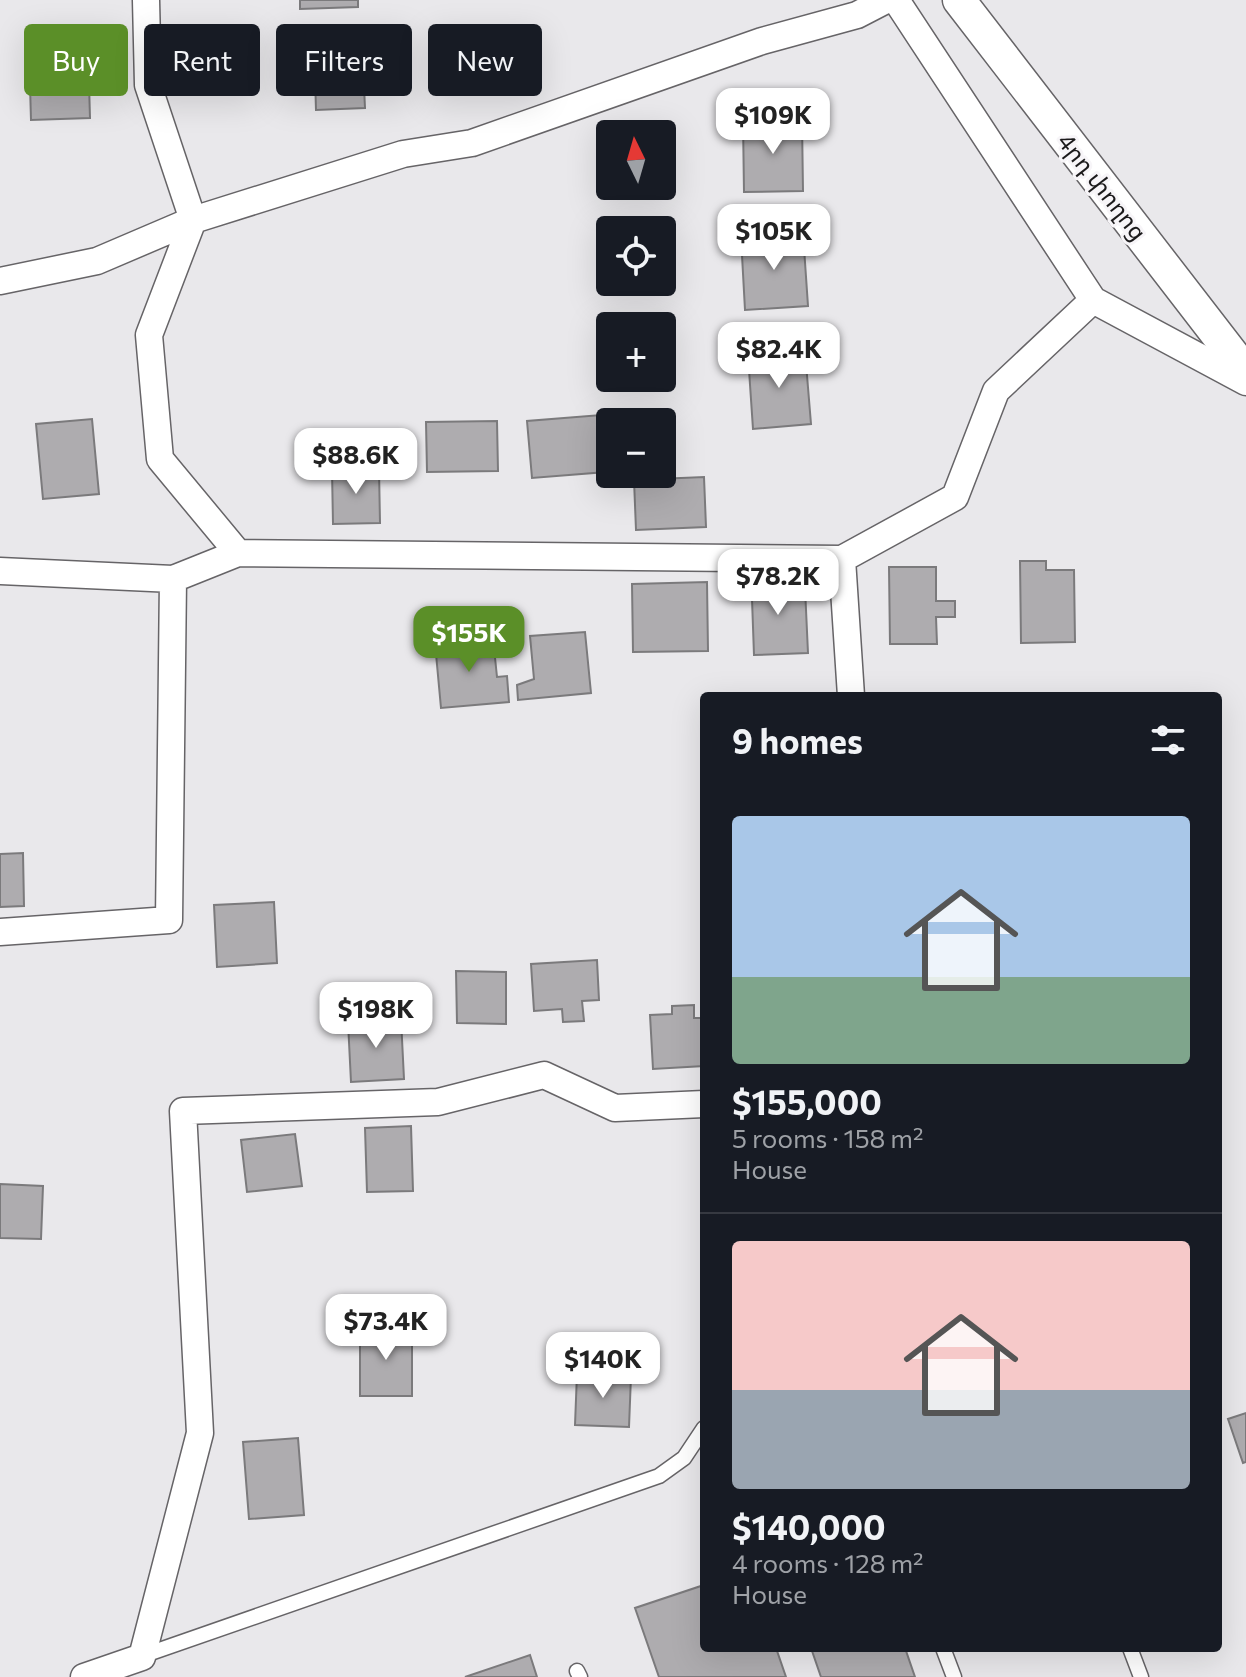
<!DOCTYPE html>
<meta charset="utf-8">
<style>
body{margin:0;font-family:Commissioner,"Noto Sans Armenian",sans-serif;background:#20242c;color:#f1f3f6;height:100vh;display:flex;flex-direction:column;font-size:30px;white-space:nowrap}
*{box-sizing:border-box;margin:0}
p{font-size:26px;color:#9ea1a6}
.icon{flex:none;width:44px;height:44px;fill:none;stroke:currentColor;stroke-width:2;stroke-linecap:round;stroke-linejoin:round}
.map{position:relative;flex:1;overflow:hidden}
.details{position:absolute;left:700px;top:692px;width:522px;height:960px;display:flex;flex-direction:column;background:#171b24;border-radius:8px;box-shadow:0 8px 32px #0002}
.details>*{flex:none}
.banner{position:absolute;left:24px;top:24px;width:556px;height:72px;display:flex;gap:16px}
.needle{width:52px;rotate:355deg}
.fabs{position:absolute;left:596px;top:120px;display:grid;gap:16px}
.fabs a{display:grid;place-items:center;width:80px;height:80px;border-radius:8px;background:#171b24;box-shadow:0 8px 32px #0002;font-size:40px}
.price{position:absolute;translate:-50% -68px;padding:0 18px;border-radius:16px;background:#fff;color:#222;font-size:26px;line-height:52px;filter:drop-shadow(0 2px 4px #0008)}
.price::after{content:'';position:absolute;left:50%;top:48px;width:24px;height:18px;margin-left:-12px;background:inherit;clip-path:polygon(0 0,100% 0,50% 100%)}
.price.active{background:#5b8f28;color:#fff}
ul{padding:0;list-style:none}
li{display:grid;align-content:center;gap:16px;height:424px;padding:0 32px}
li+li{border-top:2px solid #363941}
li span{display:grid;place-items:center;height:248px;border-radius:8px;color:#555}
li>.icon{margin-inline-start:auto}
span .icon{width:144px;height:144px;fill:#fffc;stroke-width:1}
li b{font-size:34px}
h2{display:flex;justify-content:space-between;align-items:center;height:96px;padding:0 32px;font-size:34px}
.pill{padding:0 28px;border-radius:8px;background:#171b24;box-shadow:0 8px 32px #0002;font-size:28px;line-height:72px}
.pill.active{background:#5b8f28;color:#fff}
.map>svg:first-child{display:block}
.building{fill:#aeacaf;stroke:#7b7a7c;stroke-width:2}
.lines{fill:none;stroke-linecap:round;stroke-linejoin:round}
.service-casing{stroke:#666467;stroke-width:17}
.minor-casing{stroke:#666467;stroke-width:29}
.tertiary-casing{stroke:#666467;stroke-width:35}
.service{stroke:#fff;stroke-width:14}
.minor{stroke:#fff;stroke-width:26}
.tertiary{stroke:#fff;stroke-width:32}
.labels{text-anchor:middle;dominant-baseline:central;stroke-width:6;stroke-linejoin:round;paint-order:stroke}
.street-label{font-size:24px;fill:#1b1a1b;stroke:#f7f5f8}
</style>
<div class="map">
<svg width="1246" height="1677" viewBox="0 0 1246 1677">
<rect width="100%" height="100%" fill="#e9e8eb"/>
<!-- building -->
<path class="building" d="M300 0H358V7L300 9Z
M362 44 365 108 316 110 315 76H308L307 65 314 61V46Z
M88 49 90 118 31 120 29 50Z
M743 121H802L803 191 744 192Z
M803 233 808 306 745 310 741 237Z
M805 351 811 424 753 429 748 355Z
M601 415 606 472 532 478 527 421Z
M92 419 99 494 43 499 36 424Z
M497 421 498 471 427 472 426 422Z
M379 469 380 523 333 524 332 470Z
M704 477 706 527 636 530 634 480Z
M1020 561H1046V570H1074L1075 642 1021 643Z
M889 567H936V601H955V617H936L937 644H890Z
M775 570 776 589 805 588 808 653 754 655 751 571Z
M707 582 708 651 633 652 632 584Z
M585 632 591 693 518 700 517 685 534 679 530 636Z
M493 638 497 677 507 676 509 702 441 708 435 643Z
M23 853 24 906 0 907V854Z
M274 902 277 963 217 967 214 905Z
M597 960 599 1000 582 1001 584 1021 563 1022 562 1009 534 1011 531 964Z
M456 971 506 972V1024L457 1023Z
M694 1005V1018H704V1066L653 1069 650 1015 672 1014V1006Z
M401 1019 404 1079 351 1082 348 1022Z
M411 1126 413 1191 367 1192 365 1128Z
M295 1134 302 1186 247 1192 241 1140Z
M0 1184 43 1186 41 1239 0 1238Z
M412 1327V1396H360V1328Z
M577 1373 631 1376 629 1427 575 1425Z
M1246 1413V1462L1243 1463 1228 1419Z
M298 1438 304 1515 249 1519 243 1442Z
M704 1585V1648H776L786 1677H659L635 1608Z
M811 1648H905L915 1677H821Z
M530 1655 537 1677H465Z"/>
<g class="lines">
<defs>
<path id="service" d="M943 1648 954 1677
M1130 1648 1141 1677
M142 1656 659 1476 684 1458 704 1428
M577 1671 580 1677"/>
<path id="minor" d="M146 0 148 85 193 220 149 335 160 459 238 553
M0 281 97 261 193 220 403 154 472 143 762 41 857 15 886 0
M1093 300 1246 382
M842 559 851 696
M0 571 173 579 238 553 842 559 955 497 996 391 1093 300 896 0
M0 932 169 920 173 579
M84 1677 142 1657 200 1433 183 1111 438 1102 544 1075 615 1108 704 1104"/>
<path id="tertiary" d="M959 0 1246 372"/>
</defs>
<!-- service casing -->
<use href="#service" class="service-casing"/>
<!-- minor casing -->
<use href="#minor" class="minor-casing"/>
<!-- tertiary casing -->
<use href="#tertiary" class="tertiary-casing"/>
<!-- service -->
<use href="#service" class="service"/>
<!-- minor -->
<use href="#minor" class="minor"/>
<!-- tertiary -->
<use href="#tertiary" class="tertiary"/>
</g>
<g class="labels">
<!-- street labels -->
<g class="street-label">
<text transform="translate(1103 186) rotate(52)">4րդ փողոց</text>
</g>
</g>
</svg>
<div class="fabs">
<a><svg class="needle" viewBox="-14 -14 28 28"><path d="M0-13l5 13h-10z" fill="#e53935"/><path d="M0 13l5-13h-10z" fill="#9ea1a6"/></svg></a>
<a><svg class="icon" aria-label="locate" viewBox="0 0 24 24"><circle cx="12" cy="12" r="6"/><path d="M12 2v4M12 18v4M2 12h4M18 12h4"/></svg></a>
<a>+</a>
<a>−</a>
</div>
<b class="price" style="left:773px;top:156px">$109K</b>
<b class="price" style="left:774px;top:272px">$105K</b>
<b class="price" style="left:779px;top:390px">$82.4K</b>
<b class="price" style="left:356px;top:496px">$88.6K</b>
<b class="price" style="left:778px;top:617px">$78.2K</b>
<b class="price active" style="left:469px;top:674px">$155K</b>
<b class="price" style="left:376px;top:1050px">$198K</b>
<b class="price" style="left:386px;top:1362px">$73.4K</b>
<b class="price" style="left:603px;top:1400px">$140K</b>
<div class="banner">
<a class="pill active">Buy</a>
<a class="pill">Rent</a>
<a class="pill">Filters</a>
<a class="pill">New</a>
</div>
<section class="details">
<h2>9 homes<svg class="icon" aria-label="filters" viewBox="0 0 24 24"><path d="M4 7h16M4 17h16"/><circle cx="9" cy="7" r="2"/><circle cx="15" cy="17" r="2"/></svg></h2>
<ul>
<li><span style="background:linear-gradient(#a9c7e8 65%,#7fa58c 0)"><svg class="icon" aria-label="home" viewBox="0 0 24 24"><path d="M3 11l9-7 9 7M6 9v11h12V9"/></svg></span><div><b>$155,000</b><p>5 rooms · 158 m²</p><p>House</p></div></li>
<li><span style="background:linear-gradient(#f6c9c9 60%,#9aa5b1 0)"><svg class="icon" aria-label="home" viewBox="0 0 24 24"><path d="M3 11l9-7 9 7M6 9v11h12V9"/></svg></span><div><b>$140,000</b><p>4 rooms · 128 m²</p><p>House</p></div></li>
</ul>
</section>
</div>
